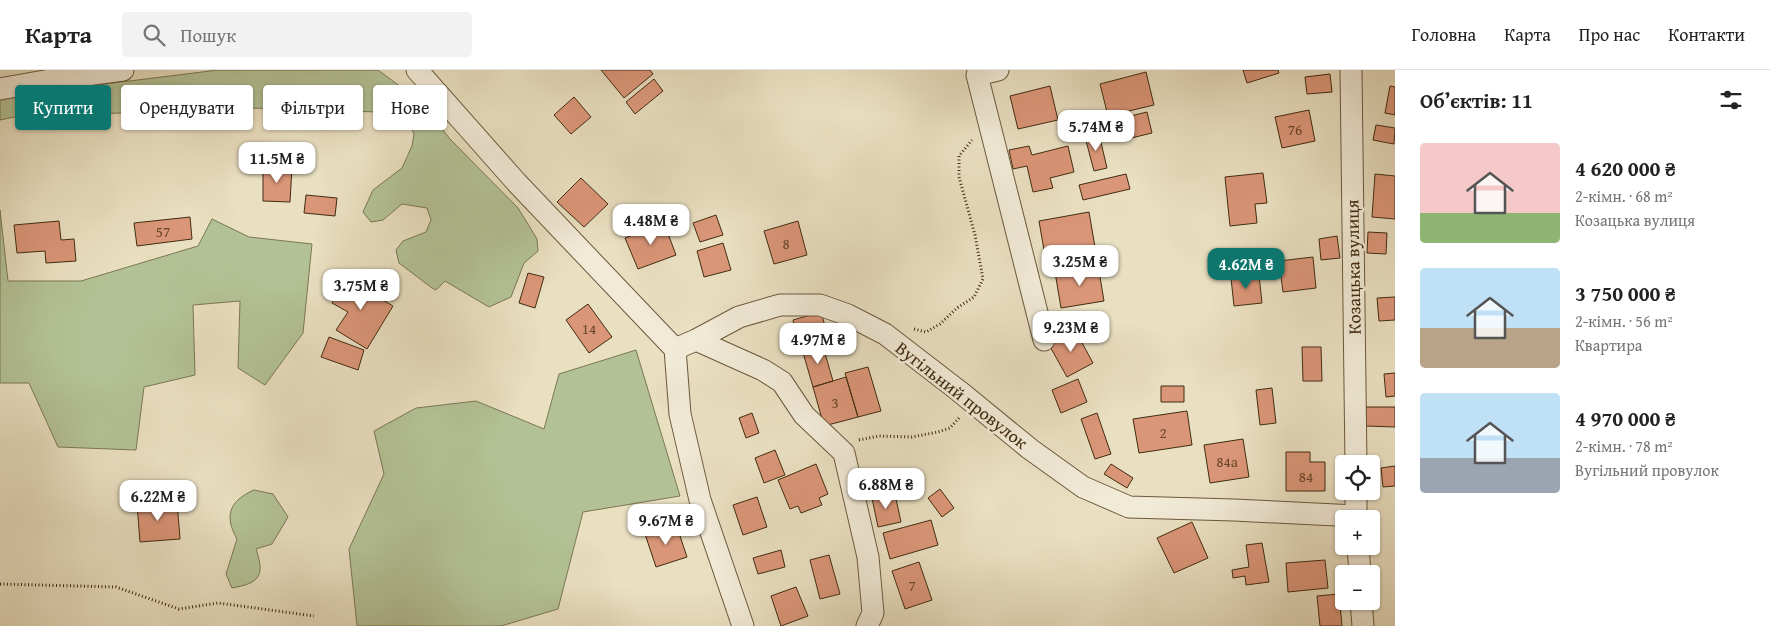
<!DOCTYPE html>
<html lang="uk">
<meta charset="utf-8">
<style>
body{margin:0;font-family:"Gentium Book Plus",serif;background:#f2f2f2;color:#222;height:100vh;display:flex;flex-direction:column;font-size:19px;white-space:nowrap}
*{box-sizing:border-box;margin:0}
p{font-size:16px;color:#767676}
.icon{flex:none;width:28px;height:28px;fill:none;stroke:currentColor;stroke-width:2;stroke-linecap:round;stroke-linejoin:round}
.map{position:relative;flex:1;overflow:hidden}
.side{display:flex;flex-direction:column;background:#fff;width:375px}
.side>*{flex:none}
.top-card{position:absolute;left:15px;top:15px;width:475px;height:45px;display:flex;gap:10px}
.tools{position:absolute;left:1335px;top:385px;display:grid;gap:10px}
.tools a{display:grid;place-items:center;width:45px;height:45px;border-radius:5px;background:#fff;box-shadow:0 1px 4px #0004;font-size:25px}
.price{position:absolute;translate:-50% -42px;padding:0 11px;border-radius:10px;background:#fff;color:#222;font-size:16px;line-height:32px;filter:drop-shadow(0 1px 2px #0008)}
.price::after{content:'';position:absolute;left:50%;top:30px;width:15px;height:11px;margin-left:-8px;background:inherit;clip-path:polygon(0 0,100% 0,50% 100%)}
.price.active{background:#0f766e;color:#fff}
ul{padding:0;list-style:none}
li{display:flex;align-items:center;gap:15px;height:125px;padding:0 25px}
li span{display:grid;place-items:center;flex:none;width:140px;height:100px;border-radius:5px;color:#555}
li>.icon{margin-inline-start:auto}
span .icon{width:60px;height:60px;fill:#fffc;stroke-width:1}
li b{font-size:21px}
h2{display:flex;justify-content:space-between;align-items:center;height:60px;padding:0 25px;font-size:21px}
.pill{padding:0 18px;border-radius:5px;background:#fff;box-shadow:0 1px 4px #0004;font-size:18px;line-height:45px}
.pill.active{background:#0f766e;color:#fff}
header{display:flex;align-items:center;gap:30px;box-sizing:border-box;height:70px;padding:0 25px;background:#fff;border-bottom:1px solid #e0e0e0}
header strong{font-size:24px}
nav{display:flex;gap:28px;margin-inline-start:auto;font-size:18px}
.search{width:350px;height:45px;background:#f2f2f2;display:flex;align-items:center;gap:12px;box-sizing:border-box;padding:0 18px;border-radius:5px;color:#767676;font-size:19px}
main{display:flex;flex:1;min-height:0}
.map>svg:first-child{display:block}
.green{fill:#b3c296;stroke:#7a7753}
.building{fill:#da9678;stroke:#422c10}
.lines{fill:none;stroke-linecap:round;stroke-linejoin:round}
.minor-casing{stroke:#6c593c;stroke-width:23}
.path{stroke:#422c10;stroke-width:3;stroke-dasharray:1 2.5;stroke-linecap:butt}
.minor{stroke:#f1ead7;stroke-width:21}
.labels{text-anchor:middle;dominant-baseline:central;stroke-width:5;stroke-linejoin:round;paint-order:stroke}
.number-label{font-size:15px;fill:#68462a}
.street-label{font-size:18px;fill:#422c10;stroke:#f1ead7}
</style>
<header>
<strong>Карта</strong>
<div class="search"><svg class="icon" aria-label="search" viewBox="0 0 24 24"><circle cx="10" cy="10" r="6"/><path d="M15 15l6 6"/></svg>Пошук</div>
<nav><a>Головна</a><a>Карта</a><a>Про нас</a><a>Контакти</a></nav>
</header>
<main>
<div class="map">
<svg width="1395" height="556" viewBox="0 0 1395 556">
<rect width="100%" height="100%" fill="#e9dfc1"/>
<filter id="stains"><feTurbulence type="fractalNoise" baseFrequency=".004" numOctaves="4"/><feColorMatrix values="0 0 0 0 .2 0 0 0 0 .09 0 0 0 0 .02 0 0 0 .5 -.17"/></filter>
<radialGradient id="worn" r=".72"><stop offset=".6" stop-color="#630" stop-opacity="0"/><stop offset="1" stop-color="#630" stop-opacity=".3"/></radialGradient>
<!-- green -->
<path class="green" d="M218 0H378L420 31 450 69 518 138 537 169 538 181 524 193 511 227 489 237 445 211 436 220 432 218 399 193 396 180 403 171 426 162 431 150 427 138 402 134 383 150 371 152 363 142 373 120 402 98 412 76 414 64 399 30 400 18 378 42 252 38 14 47 0 50V27Z
M0 140 8 211H81L198 176 212 149 249 167 312 174 303 263 265 315 238 298 240 231 193 235 195 305 144 317 136 380 58 377 29 313H0Z
M636 280 680 426 583 442 558 539 501 556H357L349 479 384 404 374 361 416 338 476 331 544 359 559 304Z
M254 420 273 424 288 447 272 474 256 479C265 506 260 513 232 518L226 504 237 469C224 446 229 431 254 420Z"/>
<!-- building -->
<path class="building" d="M601 0H650L653 4 624 28Z
M1243 0H1278L1279 3 1247 13Z
M1146 2 1154 35 1108 46 1100 14Z
M1330 4 1332 22 1307 24 1305 7Z
M654 9 663 21 635 44 626 32Z
M1050 16 1058 50 1018 59 1010 26Z
M1390 16 1395 17V45L1385 43Z
M574 27 591 47 571 64 554 45Z
M1309 40 1315 71 1282 78 1275 47Z
M1147 42 1152 63 1123 70 1118 49Z
M1376 55 1395 58 1394 74 1373 70Z
M1099 64 1107 98 1094 101 1085 67Z
M1029 76 1032 85 1068 76 1074 102 1050 108 1053 118 1033 122 1027 96 1013 99 1009 80Z
M263 96 292 97 290 132 263 131Z
M1263 103 1267 133 1255 134 1257 153 1230 156 1225 107Z
M1126 104 1130 119 1083 130 1079 115Z
M1375 104 1395 106V149L1372 147Z
M581 108 608 134 584 157 557 132Z
M306 125 337 128 335 146 304 143Z
M1089 142 1095 177 1045 186 1039 151Z
M716 145 723 165 700 172 693 153Z
M190 147 192 169 137 176 134 153Z
M59 151 61 170 74 169 76 191 46 193 45 181 17 183 14 155Z
M798 151 807 185 774 194 764 161Z
M664 153 676 185 638 199 625 168Z
M1368 162 1387 163 1386 184 1367 183Z
M1337 166 1340 188 1321 190 1319 169Z
M723 173 731 200 704 207 697 181Z
M1313 187 1316 218 1283 222 1279 191Z
M1098 195 1104 231 1061 238 1055 202Z
M528 203 544 207 535 238 519 233Z
M1259 205 1262 233 1234 236 1231 208Z
M364 206 378 215 373 224 393 236 367 279 336 260 348 242 332 233 347 208 358 215Z
M1395 227V250L1379 251 1377 228Z
M588 234 612 267 589 283 566 250Z
M821 242 828 266 799 273 793 250Z
M1074 258 1093 293 1067 307 1048 273Z
M329 267 364 280 358 300 321 287Z
M822 273 833 311 813 317 802 279Z
M1302 277H1321L1322 311H1303Z
M868 297 881 341 858 347 845 303Z
M1395 303V326L1386 327 1384 304Z
M846 307 858 347 824 356 813 317Z
M1078 309 1087 332 1061 343 1052 320Z
M1161 316H1184V332H1161Z
M1272 318 1276 353 1260 355 1256 320Z
M1366 337H1395V357L1366 356Z
M1187 341 1192 375 1139 383 1133 349Z
M752 343 759 363 746 368 739 348Z
M1097 343 1111 384 1095 389 1081 349Z
M1243 369 1249 407 1210 413 1204 375Z
M775 380 785 405 764 413 755 388Z
M1286 382H1310V392H1325V421H1286Z
M816 394 828 424 819 428 822 435 801 443 798 436 790 439 778 410Z
M1111 394 1133 408 1127 418 1104 404Z
M1395 396V416L1383 417 1381 398Z
M940 419 954 438 942 447 928 428Z
M895 424 901 452 878 457 872 428Z
M757 427 767 457 743 465 733 435Z
M177 431 180 469 140 472 137 434Z
M931 450 938 475 890 489 883 463Z
M1192 452 1208 488 1174 503 1157 468Z
M676 454 687 487 656 497 645 464Z
M1262 473 1269 512 1246 515 1245 506 1233 508 1232 500 1249 497 1246 475Z
M781 480 785 497 758 504 753 488Z
M829 485 840 524 820 529 810 490Z
M1325 490 1328 518 1288 522 1286 493Z
M919 492 932 530 905 539 892 501Z
M796 517 808 546 781 556 771 526Z
M1339 524 1342 556H1320L1317 526Z"/>
<g class="lines">
<defs>
<path id="minor" d="M417 0 517 113 675 279
M998 0 977 5 1044 270
M1351 0 1356 394
M0 19 56 9 123 0
M696 270 763 300 782 312 804 345 844 383 868 487 873 543 867 556
M1356 421V449
M1358 476 1360 504
M1361 531 1363 556
M743 556 700 430 680 344 675 279 696 270 739 247 780 235H820L848 245 885 264 959 321 1030 379 1083 417 1129 437 1234 440 1356 446"/>
</defs>
<!-- minor casing -->
<use href="#minor" class="minor-casing"/>
<!-- path -->
<path class="path" d="M914 259 926 262 940 254 957 238 974 227 983 209 975 165 959 107V86L972 70
M859 370 879 366 912 367 938 362 950 358 959 348
M0 514 116 517 179 539 218 533 314 546"/>
<!-- minor -->
<use href="#minor" class="minor"/>
</g>
<g class="labels">
<!-- number labels -->
<g class="number-label">
<text x="1295" y="59">76</text>
<text x="163" y="161">57</text>
<text x="786" y="173">8</text>
<text x="589" y="258">14</text>
<text x="835" y="332">3</text>
<text x="1163" y="362">2</text>
<text x="1227" y="391">84а</text>
<text x="1306" y="406">84</text>
<text x="912" y="515">7</text>
</g>
<!-- street labels -->
<g class="street-label">
<text transform="translate(1353 197) rotate(-91)">Козацька вулиця</text>
<text transform="translate(962 325) rotate(38)">Вугільний провулок</text>
</g>
</g>
<rect width="100%" height="100%" filter="url(#stains)"/>
<rect width="100%" height="100%" fill="url(#worn)"/>
</svg>
<div class="tools">
<a><svg class="icon" aria-label="locate" viewBox="0 0 24 24"><circle cx="12" cy="12" r="6"/><path d="M12 2v4M12 18v4M2 12h4M18 12h4"/></svg></a>
<a>+</a>
<a>−</a>
</div>
<b class="price" style="left:1096px;top:82px">5.74M ₴</b>
<b class="price" style="left:277px;top:114px">11.5M ₴</b>
<b class="price" style="left:651px;top:176px">4.48M ₴</b>
<b class="price" style="left:1080px;top:217px">3.25M ₴</b>
<b class="price active" style="left:1246px;top:220px">4.62M ₴</b>
<b class="price" style="left:361px;top:241px">3.75M ₴</b>
<b class="price" style="left:1071px;top:283px">9.23M ₴</b>
<b class="price" style="left:818px;top:295px">4.97M ₴</b>
<b class="price" style="left:886px;top:440px">6.88M ₴</b>
<b class="price" style="left:158px;top:452px">6.22M ₴</b>
<b class="price" style="left:666px;top:476px">9.67M ₴</b>
<div class="top-card">
<a class="pill active">Купити</a>
<a class="pill">Орендувати</a>
<a class="pill">Фільтри</a>
<a class="pill">Нове</a>
</div>
</div>
<section class="side">
<h2>Об’єктів: 11<svg class="icon" aria-label="filters" viewBox="0 0 24 24"><path d="M4 7h16M4 17h16"/><circle cx="9" cy="7" r="2"/><circle cx="15" cy="17" r="2"/></svg></h2>
<ul>
<li><span style="background:linear-gradient(#f6c9c9 70%,#8fb573 0)"><svg class="icon" aria-label="home" viewBox="0 0 24 24"><path d="M3 11l9-7 9 7M6 9v11h12V9"/></svg></span><div><b>4 620 000 ₴</b><p>2-кімн. · 68 m²</p><p>Козацька вулиця</p></div></li>
<li><span style="background:linear-gradient(#bfe0f5 60%,#b9a48a 0)"><svg class="icon" aria-label="home" viewBox="0 0 24 24"><path d="M3 11l9-7 9 7M6 9v11h12V9"/></svg></span><div><b>3 750 000 ₴</b><p>2-кімн. · 56 m²</p><p>Квартира</p></div></li>
<li><span style="background:linear-gradient(#bfe0f5 65%,#9aa5b1 0)"><svg class="icon" aria-label="home" viewBox="0 0 24 24"><path d="M3 11l9-7 9 7M6 9v11h12V9"/></svg></span><div><b>4 970 000 ₴</b><p>2-кімн. · 78 m²</p><p>Вугільний провулок</p></div></li>
</ul>
</section>
</main>
